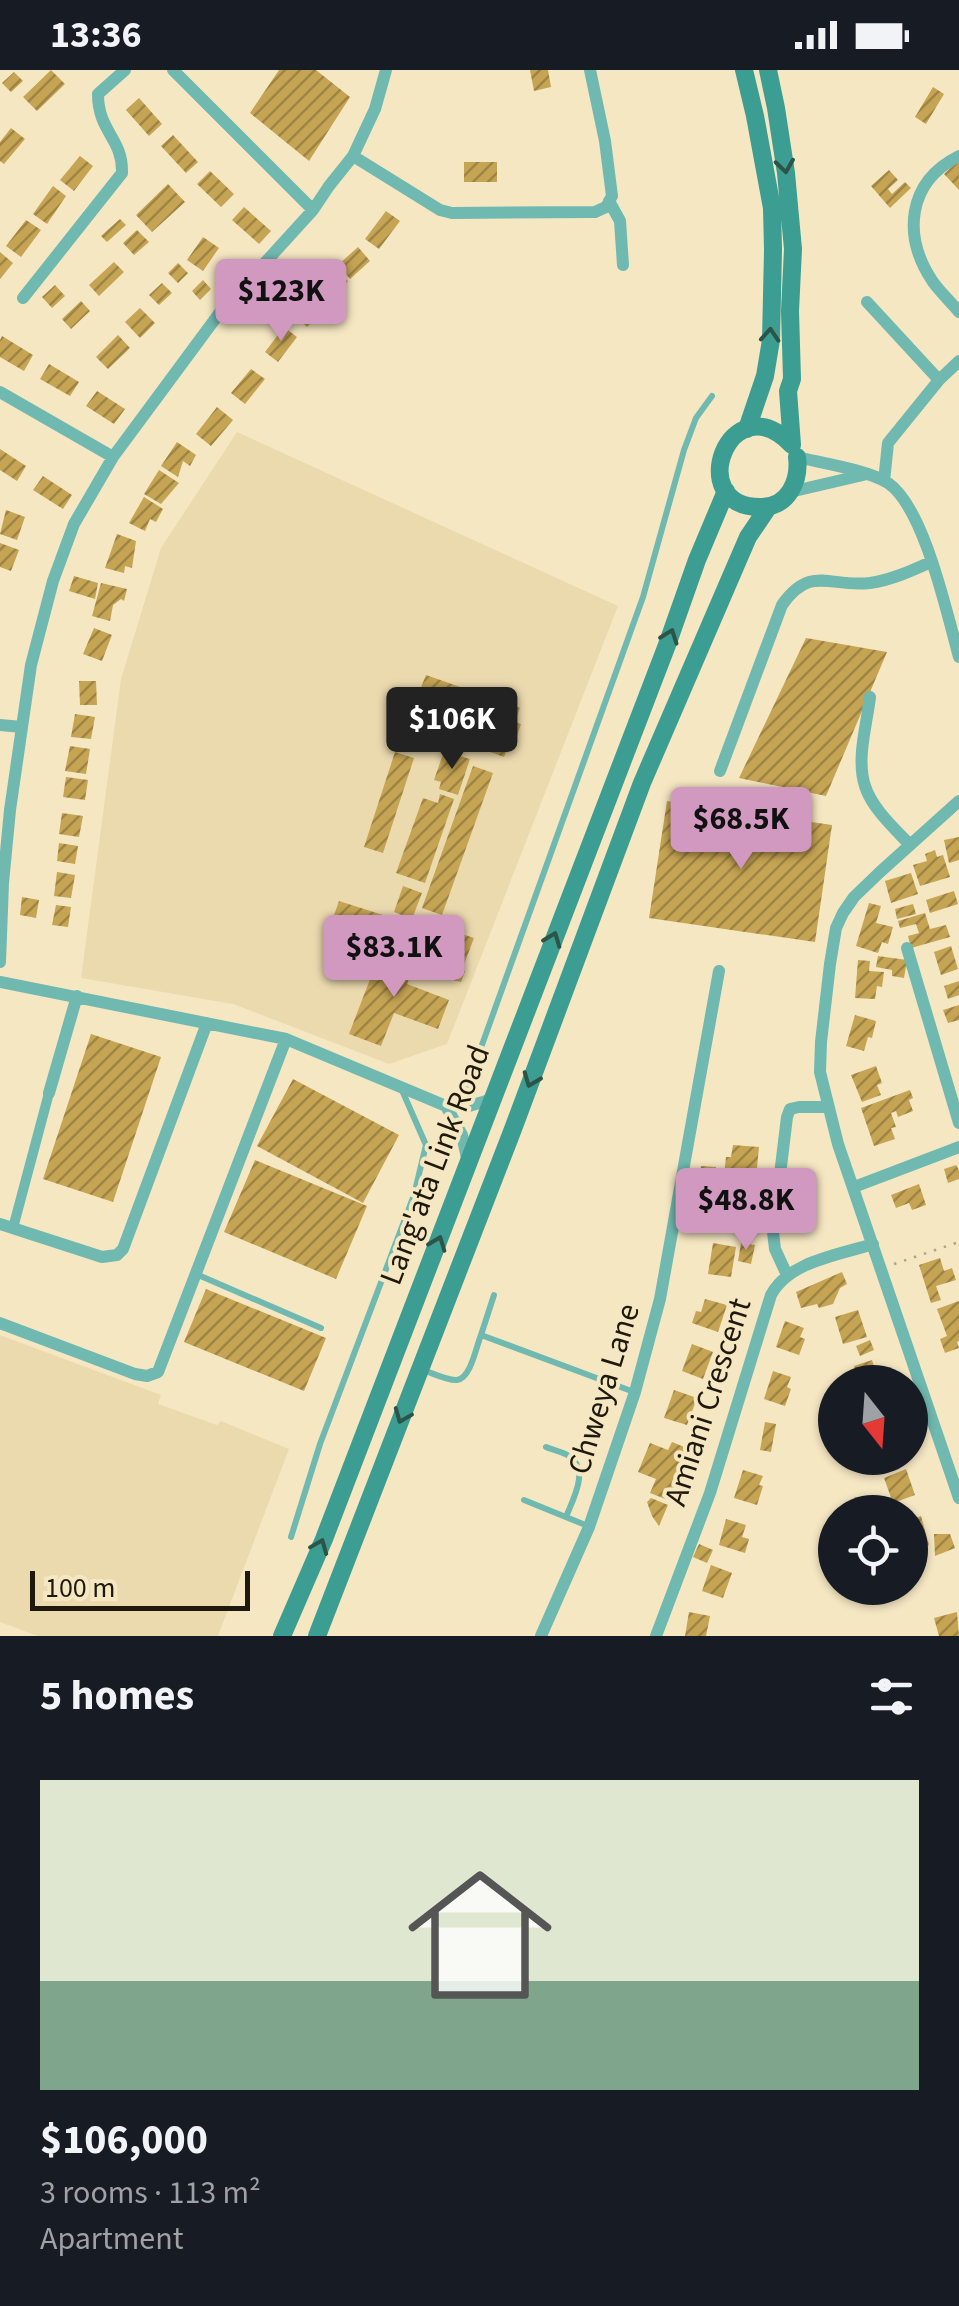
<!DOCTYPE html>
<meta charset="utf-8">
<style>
body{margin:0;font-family:"Source Sans 3",sans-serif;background:#20242c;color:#f1f3f6;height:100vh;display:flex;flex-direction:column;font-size:38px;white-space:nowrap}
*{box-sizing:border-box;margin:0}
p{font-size:32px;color:#9ea1a6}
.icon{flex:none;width:55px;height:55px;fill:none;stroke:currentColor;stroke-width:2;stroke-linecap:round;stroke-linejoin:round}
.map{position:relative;height:1566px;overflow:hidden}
.details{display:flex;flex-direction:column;background:#171b24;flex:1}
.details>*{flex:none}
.needle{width:65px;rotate:163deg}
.controls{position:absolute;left:818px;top:1295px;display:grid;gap:20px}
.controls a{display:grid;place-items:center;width:110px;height:110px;border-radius:50%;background:#171b24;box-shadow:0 2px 8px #0004;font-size:50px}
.scale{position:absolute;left:30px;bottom:25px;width:220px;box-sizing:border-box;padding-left:10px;border:5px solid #1e190c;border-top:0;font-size:28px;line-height:35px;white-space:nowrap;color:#1e190c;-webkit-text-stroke:8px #f6e7c3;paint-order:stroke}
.price{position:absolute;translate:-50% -85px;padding:0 22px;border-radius:10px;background:#d199bf;color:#111;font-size:32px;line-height:65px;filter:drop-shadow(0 2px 5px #0008)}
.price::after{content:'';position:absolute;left:50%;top:60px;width:30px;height:22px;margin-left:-15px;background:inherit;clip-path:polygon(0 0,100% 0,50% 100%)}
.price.on{background:#222;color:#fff}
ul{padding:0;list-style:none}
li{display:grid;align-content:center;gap:20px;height:530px;padding:0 40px}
li span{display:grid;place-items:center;height:310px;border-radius:0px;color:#555}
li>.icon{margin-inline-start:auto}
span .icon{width:180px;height:180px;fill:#fffc;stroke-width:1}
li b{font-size:42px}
h2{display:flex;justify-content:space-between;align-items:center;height:120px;padding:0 40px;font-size:42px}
.status{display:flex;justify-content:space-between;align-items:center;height:70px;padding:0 50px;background:#171b24;direction:ltr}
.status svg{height:28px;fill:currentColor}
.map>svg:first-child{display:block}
.built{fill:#ecdaaf}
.building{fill:url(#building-hatch)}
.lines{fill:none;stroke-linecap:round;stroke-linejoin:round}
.path{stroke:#b0a488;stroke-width:2.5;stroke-dasharray:2.5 8;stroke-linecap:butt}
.service{stroke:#70b9b0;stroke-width:6}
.pedestrian{stroke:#70b9b0;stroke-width:10}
.minor{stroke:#70b9b0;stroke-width:12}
.secondary{stroke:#3c9d92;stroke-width:18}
.oneway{stroke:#2c5448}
.labels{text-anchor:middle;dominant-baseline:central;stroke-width:8;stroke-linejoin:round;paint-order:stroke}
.street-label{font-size:32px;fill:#1e190c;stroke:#f6e7c3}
</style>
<div class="status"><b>13:36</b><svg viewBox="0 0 49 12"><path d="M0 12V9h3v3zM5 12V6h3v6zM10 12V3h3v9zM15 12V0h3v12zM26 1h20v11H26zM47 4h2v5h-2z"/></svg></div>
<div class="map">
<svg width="959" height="1566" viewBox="0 0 959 1566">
<defs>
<pattern id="building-hatch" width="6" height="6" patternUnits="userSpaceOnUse" patternTransform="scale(2.5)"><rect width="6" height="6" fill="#c5a453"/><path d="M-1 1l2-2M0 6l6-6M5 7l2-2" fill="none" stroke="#9f8543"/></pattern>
</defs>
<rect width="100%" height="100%" fill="#f6e7c3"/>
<!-- built -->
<path class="built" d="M237 362 618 536 447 974 389 994 233 934 81 908 121 609 161 478Z
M0 1265 161 1325 158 1334 217 1355 221 1351 289 1379 218 1566H38L0 1552Z"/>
<!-- building -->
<path class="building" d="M51 0 65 14 37 41 23 27Z
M279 0H316L350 27 309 91 250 43Z
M530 0H548L551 17 534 21Z
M14 2 23 11 11 22 2 13Z
M933 17 944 24 926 54 915 47Z
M139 28 162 54 149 66 126 40Z
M11 58 25 69 4 94 0 91V72Z
M173 65 198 92 186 103 161 76Z
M80 86 93 96 74 121 60 110Z
M959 90V120L944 104Z
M464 92H497V112H464Z
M889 100 898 110 888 119 892 124 905 112 911 118 890 138 871 116Z
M210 101 234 124 221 137 197 114Z
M168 114 185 132 152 162 136 145Z
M53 116 66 126 47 154 33 144Z
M244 137 271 161 259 174 232 150Z
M386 141 400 151 379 179 365 169Z
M120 149 126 155 107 172 101 166Z
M26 150 41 160 21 187 6 176Z
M137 160 149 172 134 185 123 173Z
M203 167 219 178 203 201 187 190Z
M358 177 370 191 350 209 338 195Z
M0 182 13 193 0 209Z
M114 192 124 202 99 226 89 215Z
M178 193 188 203 178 213 168 203Z
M335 202 348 211 332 232 320 223Z
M203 210 211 219 200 230 192 221Z
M162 213 172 223 159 235 149 225Z
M55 215 65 226 52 238 42 227Z
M312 227 325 239 307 257 295 245Z
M81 231 90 241 71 259 62 249Z
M140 238 155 253 140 268 125 252Z
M284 257 297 267 278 292 265 282Z
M118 265 130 278 108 299 96 287Z
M2 266 33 285 24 301 0 287V270Z
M49 294 79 312 70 326 40 309Z
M251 299 265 309 245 334 231 323Z
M97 321 125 339 114 354 86 336Z
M217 337 233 350 211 376 196 364Z
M177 372 196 385 190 396 183 391 178 407 161 396Z
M0 379 26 396 17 411 0 400Z
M159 400 179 413 161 434 144 424Z
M43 406 72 425 63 439 33 420Z
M144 427 163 439 156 452 150 449 145 461 129 453Z
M6 440 25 447 17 470 0 464Z
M117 464 136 471 132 498 125 496 124 503 105 498Z
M0 473 19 480 11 501 0 497Z
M74 506 98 513 95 529 69 521Z
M101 513 127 519 124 531 121 529 113 535 110 551 92 546Z
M94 558 112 565 102 591 83 584Z
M806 568 887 582 826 726 739 708Z
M426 605 520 638 515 652 521 654 516 669 511 670 504 687 437 663 443 645 414 635Z
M79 611H96L97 635H80Z
M75 644 95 647 91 669 71 667Z
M70 676 90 679 86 704 65 701Z
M444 681 470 689 458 725 439 719 441 712 434 710Z
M395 682 414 688 383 783 364 777Z
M473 696 493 703 442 845 422 838Z
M66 707 88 710 85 730 63 727Z
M440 724 454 729 425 813 396 803 423 728 438 733Z
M667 731 832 755 815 872 649 848Z
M62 743 83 746 79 767 59 764Z
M959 767V790L949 793 944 770Z
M59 773 78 776 75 794 57 791Z
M935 780 937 787 943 785 950 807 920 816 913 795 927 791 925 784Z
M57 802 75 805 71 828 54 826Z
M911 803 918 824 891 833 885 811Z
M403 816 422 823 412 849 394 842Z
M954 821 958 834 930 843 926 830Z
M22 827 39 830 36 848 20 845Z
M339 831 383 845 376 865 332 851Z
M869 833 881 836 876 853 893 857 888 874 882 872 878 883 856 876Z
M913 834 916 844 897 849 895 839Z
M56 835 71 837 68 857 52 855Z
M925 843 930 859 946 855 950 867 911 878 908 866 919 863 916 854 900 858 898 851Z
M453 861 474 868 463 897 443 890Z
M951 876 958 899 941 905 934 882Z
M382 878 416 890 407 914 449 930 438 959 394 943 381 976 349 964Z
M878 886 907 890 904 908 892 906V900L876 897Z
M858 890 870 891 869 901 884 902 882 917 877 916 875 929 855 928Z
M439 894 465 901 461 912 441 907 442 901 438 900Z
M959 911V925L948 929 944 916Z
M959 935V950L948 953 943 940Z
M855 945 876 951 872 968 868 967 864 981 846 976Z
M91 964 161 987 113 1132 43 1109Z
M876 996 882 1013 877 1015 881 1025 862 1032 851 1005Z
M293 1009 399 1065 363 1133 257 1076Z
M910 1020 913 1028 909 1030 913 1041 898 1047 896 1041 891 1043 896 1057 891 1058 895 1069 874 1076 861 1038Z
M733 1075 759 1077 756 1108 724 1105 726 1087H731Z
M255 1090 367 1136 336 1209 224 1162Z
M956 1095 959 1100V1109L948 1113 944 1099Z
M701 1096 716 1097 714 1116 699 1114Z
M919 1114 926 1135 912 1140 909 1133 896 1138 891 1125Z
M729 1121 745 1123 741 1155 725 1154Z
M713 1173 736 1177 731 1207 708 1204Z
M741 1173 755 1175 751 1194 738 1191Z
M940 1188 944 1201 952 1198 956 1210 936 1216 941 1230 931 1233 919 1195Z
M842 1202 847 1214 840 1218 833 1234 819 1238 817 1234 801 1238 796 1222Z
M206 1219 326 1268 304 1321 184 1272Z
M705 1229 727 1235 718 1262 692 1253 696 1241 701 1242Z
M959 1231V1271L957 1272 959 1278 945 1283 940 1269 947 1266 937 1239Z
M858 1240 867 1267 843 1274 835 1247Z
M785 1251 804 1258 800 1267 805 1269 799 1285 776 1277Z
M870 1270 874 1280 860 1286 856 1276Z
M692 1274 713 1282 703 1309 682 1301Z
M872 1290 879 1312H851L850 1309 857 1306 854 1296Z
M773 1301 791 1307 787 1317 791 1319 785 1336 764 1329Z
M674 1320 697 1328 687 1355 664 1348Z
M765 1352 776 1354 771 1382 760 1380Z
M672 1372 694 1381 673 1432 650 1423 656 1409 638 1402 650 1373 668 1380Z
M906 1399 915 1425 893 1433 884 1408Z
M743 1400 763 1406 759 1415 763 1416 757 1435 734 1428Z
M651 1428 668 1435 659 1456 652 1446 647 1432Z
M921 1446 929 1475 910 1481V1450Z
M726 1449 746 1455 742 1467 749 1469 745 1483 719 1475Z
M934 1464H950L955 1478 935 1486Z
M699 1474 713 1480 707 1493 693 1487Z
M711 1495 732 1503 723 1528 702 1521Z
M689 1542 710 1546 706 1566H685Z
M957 1542 959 1566H939L934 1548Z"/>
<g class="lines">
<!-- path -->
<path class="path" d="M894 1194 959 1172"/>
<!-- service -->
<path class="service" d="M460 1036 643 527 684 380 696 348 712 326
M196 1204 321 1258
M481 1265 494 1225
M423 1300C432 1303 448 1311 457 1310 471 1308 476 1277 481 1265L634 1322
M546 1377C553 1380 563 1382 569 1386 590 1400 573 1429 566 1447
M524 1430 588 1456
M291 1467 320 1374 414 1125 426 1075 401 1018"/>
<!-- pedestrian -->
<path class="pedestrian" d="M13 1158 49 1023"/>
<!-- minor -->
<path class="minor" d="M173 0 313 140
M353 86 440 140 452 143 595 142 606 137 612 126 605 71 590 0
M959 86C907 112 902 166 933 212 941 223 951 232 959 242
M609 131 620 151 623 195
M23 228 122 103C123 68 98 62 98 24L125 0
M867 232 939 310
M0 322 113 387
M797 387C822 393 868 400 888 413 924 437 947 544 959 587
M884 411 888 373 939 310 959 291
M790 422 863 405
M870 627C867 654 856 689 865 716 872 738 893 757 909 774
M0 655 22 657
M720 701 782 535C811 494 830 518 870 513 891 510 911 501 931 492
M959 731 880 802 854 827 843 843 836 858 830 894 821 972 820 1002 838 1074 959 1428
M907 878 959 1053
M0 892 3 813 10 740 31 595 53 511 74 454 113 387 221 241 313 140 329 116 353 86 375 39 386 0
M0 912 286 969 446 1036H469L493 1029
M49 1023 77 926
M446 1036 462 1065 468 1093
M854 1117 959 1077
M0 1154 102 1187 117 1185 123 1179 207 953
M787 1205 775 1179 773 1162 787 1047 790 1039 799 1037H828
M0 1253 135 1304 147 1306 158 1302 286 969
M541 1566 589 1457 635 1322 660 1229 719 901
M656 1566 710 1423 771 1225C789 1191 839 1185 873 1174"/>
<!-- secondary -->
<path class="secondary" d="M744 0 755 46 772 138 773 180 771 270 765 306 747 359
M768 0 776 38 786 103 793 179 790 241 792 309 788 321 792 375
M792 375C730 310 682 438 761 437 789 437 800 410 797 387
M282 1566 324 1469 667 575 697 490 726 421
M317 1566 513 1059 642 713 748 467 769 436"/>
</g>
<!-- one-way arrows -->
<defs><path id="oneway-chevron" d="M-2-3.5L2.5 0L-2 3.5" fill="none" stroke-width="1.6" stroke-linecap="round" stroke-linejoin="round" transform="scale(2.5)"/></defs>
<g class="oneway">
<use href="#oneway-chevron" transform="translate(785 96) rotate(82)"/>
<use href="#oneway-chevron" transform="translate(770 265) rotate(-86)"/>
<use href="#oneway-chevron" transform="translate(670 566) rotate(-70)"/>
<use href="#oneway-chevron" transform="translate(553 869) rotate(-69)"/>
<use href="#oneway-chevron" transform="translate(531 1010) rotate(111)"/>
<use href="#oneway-chevron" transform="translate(438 1173) rotate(-69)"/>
<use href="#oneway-chevron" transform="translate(402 1346) rotate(112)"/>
<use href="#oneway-chevron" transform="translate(320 1476) rotate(-68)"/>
</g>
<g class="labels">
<!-- street labels -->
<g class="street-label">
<text transform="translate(435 1095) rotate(-69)">Lang'ata Link Road</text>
<text transform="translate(604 1319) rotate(-73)">Chweya Lane</text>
<text transform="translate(708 1332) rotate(-72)">Amiani Crescent</text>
</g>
</g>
</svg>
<div class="controls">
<a><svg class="needle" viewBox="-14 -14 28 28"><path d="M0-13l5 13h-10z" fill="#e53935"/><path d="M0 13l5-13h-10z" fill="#9ea1a6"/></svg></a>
<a><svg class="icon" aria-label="locate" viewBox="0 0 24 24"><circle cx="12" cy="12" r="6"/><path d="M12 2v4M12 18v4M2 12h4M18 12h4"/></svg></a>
</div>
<div class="scale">100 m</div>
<b class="price" style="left:281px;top:274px">$123K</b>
<b class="price on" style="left:452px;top:702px">$106K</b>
<b class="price" style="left:741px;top:802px">$68.5K</b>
<b class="price" style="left:394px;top:930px">$83.1K</b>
<b class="price" style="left:746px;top:1183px">$48.8K</b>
</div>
<section class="details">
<h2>5 homes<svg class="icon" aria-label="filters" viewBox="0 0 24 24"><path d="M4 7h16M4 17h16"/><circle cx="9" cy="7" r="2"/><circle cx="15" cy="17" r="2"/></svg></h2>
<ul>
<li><span style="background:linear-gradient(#dfe7d0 65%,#7fa58c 0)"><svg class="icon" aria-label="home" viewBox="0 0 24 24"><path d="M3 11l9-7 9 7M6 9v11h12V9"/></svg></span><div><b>$106,000</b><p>3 rooms · 113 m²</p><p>Apartment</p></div></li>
</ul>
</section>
